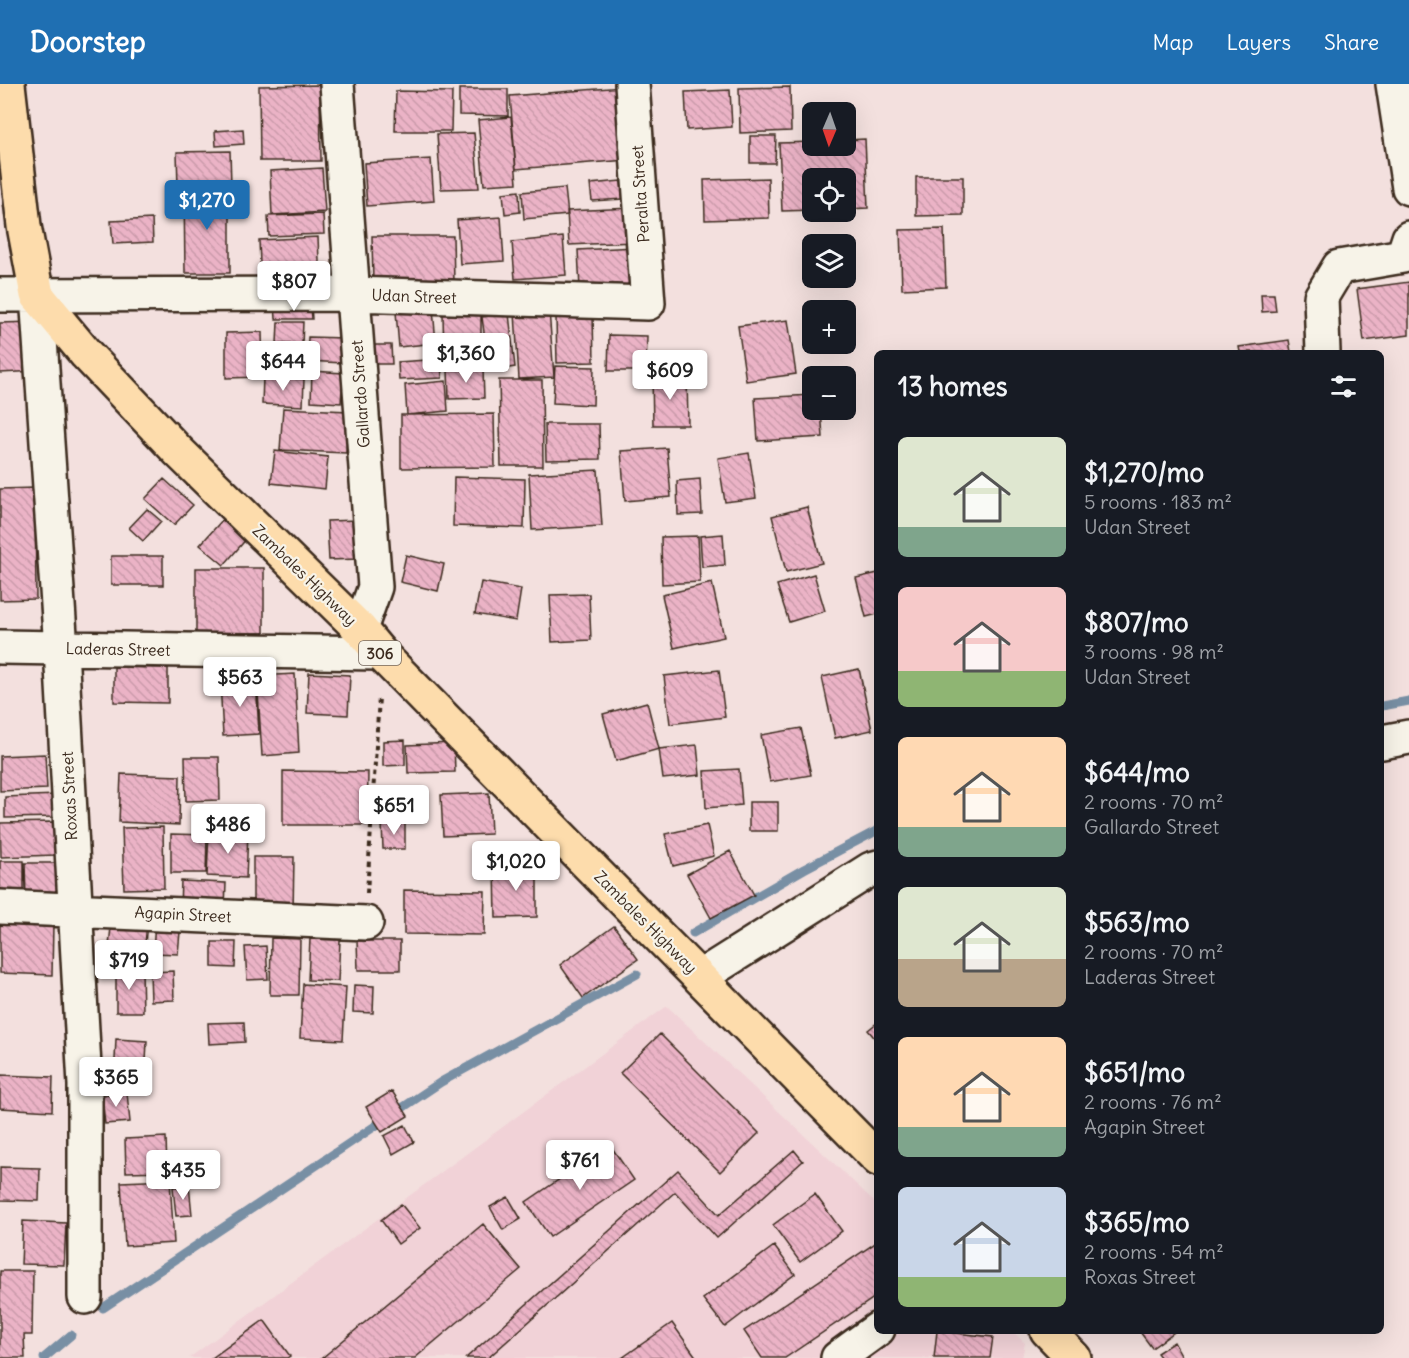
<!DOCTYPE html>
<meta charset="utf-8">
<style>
body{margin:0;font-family:Delius,sans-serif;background:#20242c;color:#f1f3f6;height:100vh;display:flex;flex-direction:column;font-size:22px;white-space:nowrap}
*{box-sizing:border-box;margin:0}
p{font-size:20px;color:#9ea1a6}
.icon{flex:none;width:33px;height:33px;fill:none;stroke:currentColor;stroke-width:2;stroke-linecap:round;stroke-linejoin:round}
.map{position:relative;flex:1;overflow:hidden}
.sheet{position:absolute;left:874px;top:266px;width:510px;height:984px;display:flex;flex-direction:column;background:#171b24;border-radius:9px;box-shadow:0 6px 24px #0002}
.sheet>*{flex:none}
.needle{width:39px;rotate:182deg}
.buttons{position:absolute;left:802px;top:18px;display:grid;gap:12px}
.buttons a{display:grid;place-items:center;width:54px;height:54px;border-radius:9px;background:#171b24;box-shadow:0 6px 24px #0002;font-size:30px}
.price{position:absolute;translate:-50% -51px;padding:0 14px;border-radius:6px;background:#fff;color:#222;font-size:20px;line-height:39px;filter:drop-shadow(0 2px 3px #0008)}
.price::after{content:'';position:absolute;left:50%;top:36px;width:18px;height:14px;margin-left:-9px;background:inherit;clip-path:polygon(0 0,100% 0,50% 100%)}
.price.selected{background:#1f6fb2;color:#fff}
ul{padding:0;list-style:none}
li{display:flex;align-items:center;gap:18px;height:150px;padding:0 24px}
li span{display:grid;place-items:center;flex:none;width:168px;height:120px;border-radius:9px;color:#555}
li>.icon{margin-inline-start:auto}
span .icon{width:72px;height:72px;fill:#fffc;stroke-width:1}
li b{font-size:26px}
h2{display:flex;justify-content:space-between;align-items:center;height:72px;padding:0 24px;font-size:26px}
header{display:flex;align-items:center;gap:36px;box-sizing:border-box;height:84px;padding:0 30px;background:#1f6fb2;color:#fff}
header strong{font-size:28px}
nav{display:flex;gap:33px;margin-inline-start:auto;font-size:21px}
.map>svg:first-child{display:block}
.built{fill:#f1d2d7}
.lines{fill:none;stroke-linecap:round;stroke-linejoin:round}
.stream{stroke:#788fa4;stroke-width:9}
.building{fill:url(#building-back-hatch);stroke:#3b2a1e;stroke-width:1.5}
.minor-casing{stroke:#3b2a1e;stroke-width:38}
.major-casing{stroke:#3b2a1e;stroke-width:38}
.path{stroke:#3b2a1e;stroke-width:4;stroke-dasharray:4.5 4.5;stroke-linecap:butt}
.minor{stroke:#f7f3e8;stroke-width:33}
.major{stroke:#fddcac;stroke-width:33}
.labels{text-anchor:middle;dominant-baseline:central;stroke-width:4.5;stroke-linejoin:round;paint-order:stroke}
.shield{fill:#f7f3e8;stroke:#73665b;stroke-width:1.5}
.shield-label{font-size:15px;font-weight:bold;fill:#3b2a1e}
.street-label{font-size:16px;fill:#3b2a1e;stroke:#f7f3e8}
</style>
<header>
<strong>Doorstep</strong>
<nav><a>Map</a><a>Layers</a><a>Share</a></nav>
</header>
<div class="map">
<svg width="1409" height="1274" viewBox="0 0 1409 1274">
<defs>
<pattern id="building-back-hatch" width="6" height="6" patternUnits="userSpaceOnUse" patternTransform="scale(1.5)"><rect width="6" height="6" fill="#ebb3c6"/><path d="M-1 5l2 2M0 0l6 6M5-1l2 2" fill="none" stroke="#ca9aaa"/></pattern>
</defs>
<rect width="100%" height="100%" fill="#f3e0de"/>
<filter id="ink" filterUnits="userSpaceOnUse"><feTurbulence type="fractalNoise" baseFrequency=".0167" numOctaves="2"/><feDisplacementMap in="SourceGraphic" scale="12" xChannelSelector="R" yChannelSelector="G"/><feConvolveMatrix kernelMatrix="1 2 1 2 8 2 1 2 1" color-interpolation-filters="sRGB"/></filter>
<g filter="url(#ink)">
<!-- built -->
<path class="built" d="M667 922 877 1120 878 1246 1012 1247 1025 1259 1022 1274H189Z"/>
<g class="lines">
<!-- stream -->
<path class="stream" d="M1382 622 1409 617
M693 849 804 785 878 746
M103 1224 441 998 637 890
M44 1274 71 1251"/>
</g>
<!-- building -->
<path class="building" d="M320 1 321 77H260L259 2Z
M622 3 627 76 516 85 510 12Z
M790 3 791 47 740 49 739 4Z
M459 5H508V32L459 31Z
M730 6 732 43 687 46 685 8Z
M396 7 452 8 451 47H395Z
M511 33 517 99 484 101 478 36Z
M243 45 244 60 216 62 215 47Z
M474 49 479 104 441 105 437 50Z
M750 52H776L775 79H750Z
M865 55 868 124 846 125V94H813V126L782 127 779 59 813 58V62H846V56Z
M230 67 231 101 178 102 177 68Z
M431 75 434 117 367 122 364 79Z
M322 84 325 128 272 131 270 87Z
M916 93H963V131L916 132Z
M768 94 769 134 705 136 704 96Z
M621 97 623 115 592 117 590 100Z
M565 104 568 131 524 135 522 108Z
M184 106H230V189H185Z
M519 107 520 128 505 130 503 109Z
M632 124 633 158 569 161 567 127Z
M323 130 324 150 269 152 268 132Z
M501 133 504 177 460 180 457 136Z
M152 135 153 158 113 160 111 137Z
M944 145 946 203 902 205 900 146Z
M372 152H453L454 199 373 200Z
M318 153 320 201 261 203 259 156Z
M563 153 566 191 515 195 512 158Z
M635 163 637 203 580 205 578 166Z
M1409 198V251L1364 257 1357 205Z
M1261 210H1274L1276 227 1262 228Z
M311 220 312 235H276L275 221Z
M433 225 436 259 399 263 396 228Z
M549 226 554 293 519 295 515 229Z
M481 229V274H444L443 230Z
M509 230 515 283 489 287 482 233Z
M593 232 594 278 557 279 556 233Z
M788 236 796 290 746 297 738 242Z
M35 238 37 287 0 289V239Z
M278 238H303L302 260H277Z
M262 248 263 293 226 294V249Z
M609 251 647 252 646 287H608Z
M308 253 345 254 343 279 307 277Z
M1289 256 1291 268H1240L1239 263Z
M371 261H391L392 280H372Z
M306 266V291H278V267Z
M441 275 442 294 399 296 398 278Z
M555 282 594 283 593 321 553 319Z
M483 285 484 314 449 315 448 286Z
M312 287 343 289 341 319 311 317Z
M687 292 688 341H653L652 293Z
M263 293 304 295 303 322 262 320Z
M499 296H542L543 382H501Z
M446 297 448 327 407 331 405 301Z
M813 311V326H821L823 353 758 357 755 314Z
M283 324 348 327 346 369 280 366Z
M494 330 495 383 401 384V331Z
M545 340H599L600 375 546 376Z
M667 364 671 413 625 417 621 367Z
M275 367 328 373 325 405 271 399Z
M749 369 756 414 725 418 718 374Z
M598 386 602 442 532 446 529 390Z
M454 393 525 395 524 444 453 442Z
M164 395 193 421 174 441 145 415Z
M700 395 702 430 678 431 677 397Z
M35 404 36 515 0 516V405Z
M807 423 822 479 786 488 772 432Z
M147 425 161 437 143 457 129 444Z
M224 434 248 453 224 481 200 461Z
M358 436 359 475 329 476 327 437Z
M723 450 725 481 702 483 700 452Z
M698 452 700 498 662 500 661 453Z
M406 471 444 480 438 507 400 498Z
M111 472H163V501H111Z
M196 484H264V549H196Z
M878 489V530L866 533 856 494Z
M814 490 825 527 789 538 777 501Z
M481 498 521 505 516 537 475 530Z
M712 499 724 553 674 564 662 511Z
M589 510 591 556 552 558 550 511Z
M114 583 168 584V619L114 618Z
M859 585 872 646 835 654 822 593Z
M719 586 725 633 670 640 664 592Z
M309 589 350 591 348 631 307 629Z
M295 590 299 669 262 672 257 592Z
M256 595 259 650 223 652 220 597Z
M647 618 659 665 616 677 603 630Z
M801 644 811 691 770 698 761 651Z
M405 656V681L383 682V657Z
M454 659 455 688 408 689 407 661Z
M697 661 700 691 663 695 659 665Z
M45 670 47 705 0 707V672Z
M185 673H219L220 716 186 717Z
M739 685 742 721 706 724 704 687Z
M283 687 368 688 367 741H283Z
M121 690 180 692 179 741 119 738Z
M489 709 491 750 443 752 441 711Z
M57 711V733L5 734V713Z
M749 718H778V747H749Z
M54 738 55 771 1 773 0 739Z
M405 738V765H383L382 739Z
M707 741 714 772 673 782 665 750Z
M163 743 164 804 124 805 122 744Z
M209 748 248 749 246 794 207 792Z
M171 750 207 751 206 789H171Z
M730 767 754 811 711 834 687 790Z
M253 773H294L293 828H253Z
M0 777H24V813L0 812Z
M25 779H66V813L26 814Z
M495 783H537V833L496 834Z
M181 797 226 799 225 824 180 822Z
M404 806 485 807 484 851 404 850Z
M112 834 147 838 143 884 107 880Z
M155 836 181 837 178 870 153 869Z
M0 838 53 840 52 891 0 889Z
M614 842 638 875 583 914 560 881Z
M271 854 300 855 299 911H270Z
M310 855 340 856 338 897 308 896Z
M357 857H400V886H358Z
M212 858H236L235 884 212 883Z
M266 862 268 895 247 896 245 863Z
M142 886 143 928H116V887Z
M173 887 174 916 151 917 150 888Z
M303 900 346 903 343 956 300 954Z
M354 901 374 902 373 929 353 928Z
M244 938 245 958 209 960 208 939Z
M878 938V958L868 946Z
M660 950 759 1049 720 1088 620 989Z
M116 955 147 957 145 998 114 996Z
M0 991 53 993 52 1027 0 1024Z
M392 1007 408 1032 382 1048 366 1023Z
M127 1009 130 1038 105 1040 102 1011Z
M405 1041 414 1058 393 1070 384 1052Z
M166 1053 167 1087 126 1088 125 1055Z
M610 1061 634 1096 550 1153 526 1118Z
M794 1066 803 1077 717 1154 675 1108 488 1274H466L678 1086 719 1131Z
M0 1083 40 1084 39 1117 0 1116Z
M170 1096 174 1159 125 1162 121 1098Z
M189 1101 192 1131 176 1132 173 1103Z
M815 1110 842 1147 800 1178 773 1141Z
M508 1113 521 1135 503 1146 490 1123Z
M401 1120 420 1144 398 1160 381 1136Z
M23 1137 66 1139 64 1181 21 1180Z
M483 1140 521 1185 415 1274H322Z
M877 1158 878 1211 785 1274H762L744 1247Z
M774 1162 795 1190 725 1243 703 1215Z
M0 1187H33L32 1251H24L25 1274H0Z
M264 1236 290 1272 287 1274H212Z
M672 1239 697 1274H622Z
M1143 1246H1177L1152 1264 1140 1248Z
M937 1247 993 1253 990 1274H934Z
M1174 1258 1183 1274H1161L1157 1269Z"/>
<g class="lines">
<defs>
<path id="minor" d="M337 0 375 503 360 545
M1393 0 1409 104
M0 211 352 210 648 219 632 0
M37 211 61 565 85 1001V1213
M1323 268 1321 213 1339 183 1403 172 1409 154
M0 563 380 569
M1382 658 1409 653
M0 823 366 839
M700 893 871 785 878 783
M838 1274 878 1245"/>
<path id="major" d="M8 0 24 142 37 211 86 270 178 367 360 545 380 569 878 1075
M1047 1246 1074 1274"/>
</defs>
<!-- minor casing -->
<use href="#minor" class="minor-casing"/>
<!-- major casing -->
<use href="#major" class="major-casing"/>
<!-- path -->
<path class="path" d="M367 809 379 613"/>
<!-- minor -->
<use href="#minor" class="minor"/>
<!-- major -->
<use href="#major" class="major"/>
</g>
</g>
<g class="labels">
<!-- shield labels -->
<rect class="shield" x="359" y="557" width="42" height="24" rx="4.5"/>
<g class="shield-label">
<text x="380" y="569">306</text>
</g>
<!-- street labels -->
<g class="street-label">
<text transform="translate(640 110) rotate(-94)">Peralta Street</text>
<text transform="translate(414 212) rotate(2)">Udan Street</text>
<text transform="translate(360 310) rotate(-94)">Gallardo Street</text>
<text transform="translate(305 491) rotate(44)">Zambales Highway</text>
<text transform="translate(118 565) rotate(1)">Laderas Street</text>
<text transform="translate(69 712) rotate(-93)">Roxas Street</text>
<text transform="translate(183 830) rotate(3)">Agapin Street</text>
<text transform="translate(646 838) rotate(45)">Zambales Highway</text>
</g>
</g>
</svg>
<div class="buttons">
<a><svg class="needle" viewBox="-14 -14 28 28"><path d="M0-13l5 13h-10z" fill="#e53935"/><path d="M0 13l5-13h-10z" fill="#9ea1a6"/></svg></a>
<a><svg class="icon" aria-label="locate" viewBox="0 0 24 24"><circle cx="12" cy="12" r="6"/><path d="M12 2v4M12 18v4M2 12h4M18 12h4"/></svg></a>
<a><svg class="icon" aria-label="layers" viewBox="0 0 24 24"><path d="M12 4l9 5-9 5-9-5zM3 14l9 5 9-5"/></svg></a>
<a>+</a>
<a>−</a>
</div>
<b class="price selected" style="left:207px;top:147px">$1,270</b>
<b class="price" style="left:294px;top:228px">$807</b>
<b class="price" style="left:466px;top:300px">$1,360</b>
<b class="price" style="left:283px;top:308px">$644</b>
<b class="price" style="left:670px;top:317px">$609</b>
<b class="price" style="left:240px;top:624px">$563</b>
<b class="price" style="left:394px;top:752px">$651</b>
<b class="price" style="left:228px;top:771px">$486</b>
<b class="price" style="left:516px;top:808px">$1,020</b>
<b class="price" style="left:129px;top:907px">$719</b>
<b class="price" style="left:116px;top:1024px">$365</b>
<b class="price" style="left:580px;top:1107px">$761</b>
<b class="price" style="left:183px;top:1117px">$435</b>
<section class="sheet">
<h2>13 homes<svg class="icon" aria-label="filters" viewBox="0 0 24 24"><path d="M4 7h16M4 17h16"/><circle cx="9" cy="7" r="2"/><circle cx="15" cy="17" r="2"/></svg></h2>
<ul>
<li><span style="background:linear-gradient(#dfe7d0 75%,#7fa58c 0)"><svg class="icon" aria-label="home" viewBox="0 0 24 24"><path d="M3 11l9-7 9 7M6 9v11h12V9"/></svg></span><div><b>$1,270/mo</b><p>5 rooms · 183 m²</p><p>Udan Street</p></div></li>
<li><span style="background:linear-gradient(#f6c9c9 70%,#8fb573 0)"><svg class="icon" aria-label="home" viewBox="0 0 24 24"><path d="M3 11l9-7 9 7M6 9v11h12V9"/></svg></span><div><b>$807/mo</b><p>3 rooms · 98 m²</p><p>Udan Street</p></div></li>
<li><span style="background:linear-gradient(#ffd9b3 75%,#7fa58c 0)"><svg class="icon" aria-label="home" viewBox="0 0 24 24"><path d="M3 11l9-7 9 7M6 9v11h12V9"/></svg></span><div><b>$644/mo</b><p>2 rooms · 70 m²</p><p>Gallardo Street</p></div></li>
<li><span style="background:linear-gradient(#dfe7d0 60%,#b9a48a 0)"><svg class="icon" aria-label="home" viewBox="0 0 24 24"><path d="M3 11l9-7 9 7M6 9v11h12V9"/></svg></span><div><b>$563/mo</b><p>2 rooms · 70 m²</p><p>Laderas Street</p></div></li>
<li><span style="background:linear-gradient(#ffd9b3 75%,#7fa58c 0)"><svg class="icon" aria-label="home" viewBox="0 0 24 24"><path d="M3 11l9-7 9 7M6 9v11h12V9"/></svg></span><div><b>$651/mo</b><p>2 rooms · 76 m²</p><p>Agapin Street</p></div></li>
<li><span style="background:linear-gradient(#c9d6e8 75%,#8fb573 0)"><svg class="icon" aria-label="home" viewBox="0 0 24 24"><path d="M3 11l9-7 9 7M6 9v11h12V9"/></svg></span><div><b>$365/mo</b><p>2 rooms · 54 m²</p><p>Roxas Street</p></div></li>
</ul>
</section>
</div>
